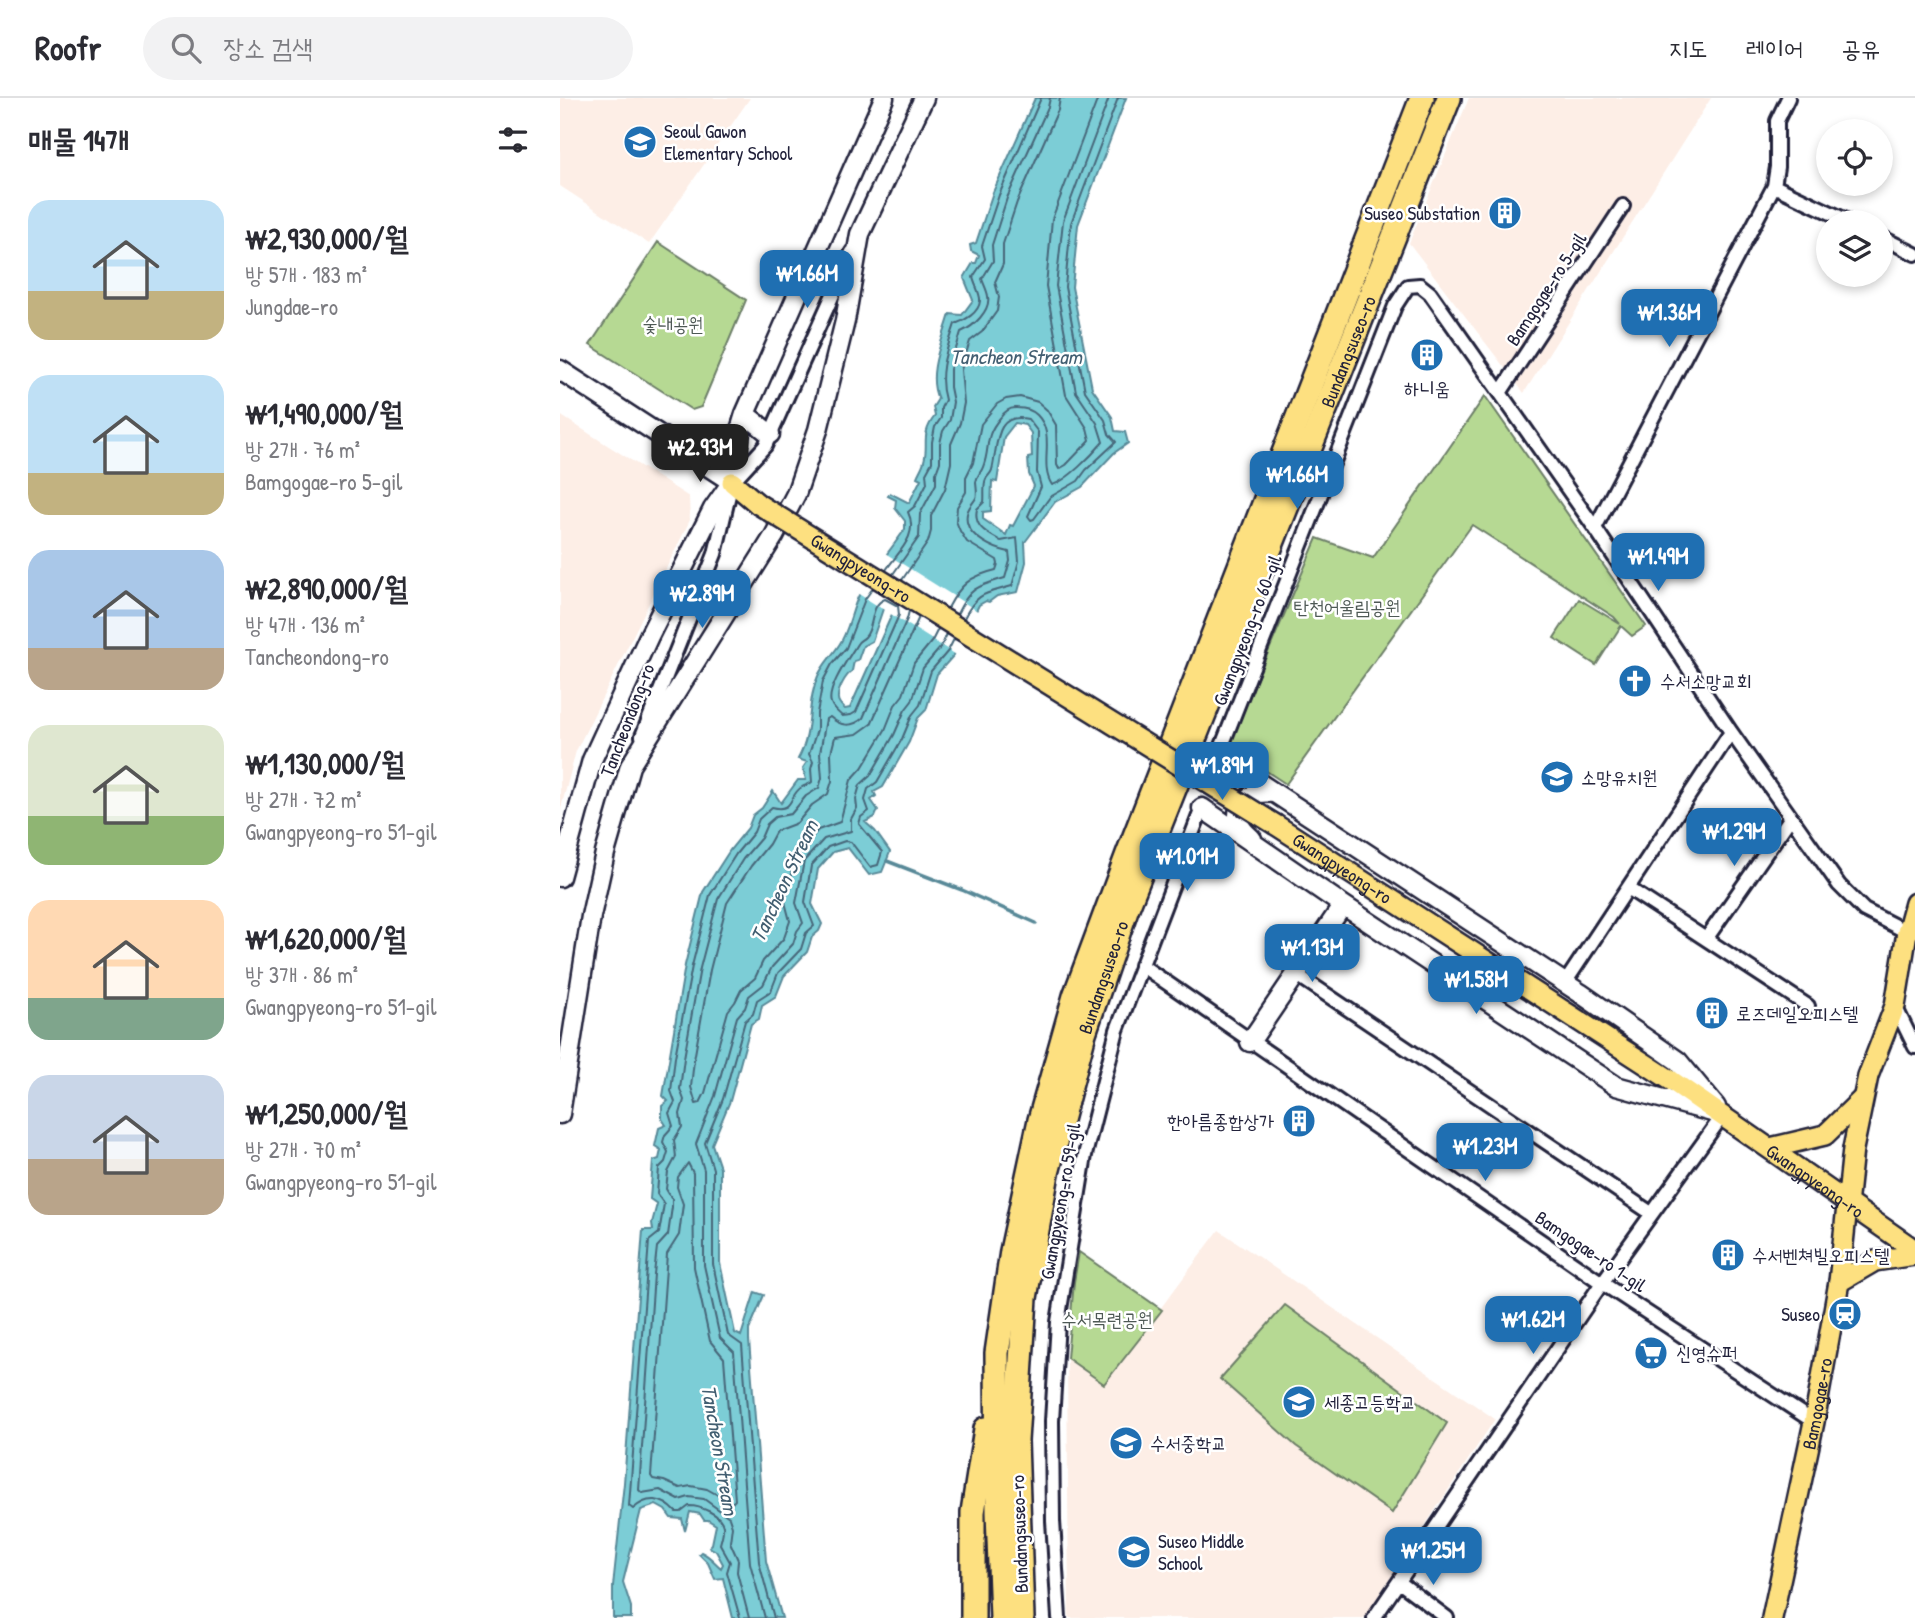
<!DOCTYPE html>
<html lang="ko">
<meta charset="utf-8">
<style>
body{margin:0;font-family:"Patrick Hand","Poor Story",sans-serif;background:#f2f2f3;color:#2b2b33;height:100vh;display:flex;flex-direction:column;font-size:26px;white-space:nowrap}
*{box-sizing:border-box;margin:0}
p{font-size:23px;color:#7c7c81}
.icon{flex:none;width:38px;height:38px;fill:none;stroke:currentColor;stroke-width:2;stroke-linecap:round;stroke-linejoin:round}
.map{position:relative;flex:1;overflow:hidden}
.drawer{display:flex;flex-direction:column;background:#fff;width:560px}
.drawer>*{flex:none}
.controls{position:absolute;left:1256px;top:21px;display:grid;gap:14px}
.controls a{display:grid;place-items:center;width:77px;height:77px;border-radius:50%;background:#fff;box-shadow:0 4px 10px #0003;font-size:35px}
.price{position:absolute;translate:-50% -60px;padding:0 16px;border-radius:14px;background:#1f6fb2;color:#fff;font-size:23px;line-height:46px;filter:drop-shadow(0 2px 4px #0008)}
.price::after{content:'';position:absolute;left:50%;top:42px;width:21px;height:16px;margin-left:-10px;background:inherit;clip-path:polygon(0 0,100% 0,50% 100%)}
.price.current{background:#222;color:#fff}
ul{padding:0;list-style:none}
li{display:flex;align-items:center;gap:21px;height:175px;padding:0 28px}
li span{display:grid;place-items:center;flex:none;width:196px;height:140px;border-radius:21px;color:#555}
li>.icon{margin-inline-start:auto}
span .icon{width:84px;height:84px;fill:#fffc;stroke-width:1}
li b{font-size:30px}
h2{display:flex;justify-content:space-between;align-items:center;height:84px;padding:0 28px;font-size:30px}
header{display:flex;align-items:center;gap:42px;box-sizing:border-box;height:98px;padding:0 35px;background:#fff;border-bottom:2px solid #e1e1e2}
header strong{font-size:33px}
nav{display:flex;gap:38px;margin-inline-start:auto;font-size:24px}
.search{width:490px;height:63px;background:#f2f2f3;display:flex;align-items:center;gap:18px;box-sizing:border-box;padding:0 24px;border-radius:38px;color:#7c7c81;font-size:26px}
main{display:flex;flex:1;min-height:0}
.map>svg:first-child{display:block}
.built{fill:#fdeee6}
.green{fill:#b6d993;stroke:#6c7e67;stroke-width:2}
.water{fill:#7ccdd6;stroke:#588998;stroke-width:2;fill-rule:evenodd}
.pier{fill:#fff}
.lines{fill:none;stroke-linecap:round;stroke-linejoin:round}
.shore{stroke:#466679;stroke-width:2}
.stream{stroke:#588998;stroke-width:3.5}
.street-tunnel{stroke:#d3d3d8;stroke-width:12;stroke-dasharray:12 6;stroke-linecap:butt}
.street-casing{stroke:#22223b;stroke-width:18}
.secondary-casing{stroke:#22223b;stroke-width:23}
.primary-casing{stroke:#22223b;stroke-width:24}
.highway-casing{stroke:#22223b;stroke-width:28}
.street{stroke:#fff;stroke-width:12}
.secondary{stroke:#fff;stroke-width:18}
.primary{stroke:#fde080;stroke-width:19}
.highway{stroke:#fde080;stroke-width:23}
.primary-bridge-casing{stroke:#22223b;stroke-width:24;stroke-linecap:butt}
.primary-bridge{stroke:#fde080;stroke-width:19}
.labels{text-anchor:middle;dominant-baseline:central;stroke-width:5;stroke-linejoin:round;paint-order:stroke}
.poi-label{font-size:19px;fill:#22223b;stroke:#fff;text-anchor:start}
.street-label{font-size:19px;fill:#22223b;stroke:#fff}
.park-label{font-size:19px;fill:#4e5955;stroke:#fff}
.water-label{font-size:21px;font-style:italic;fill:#425e71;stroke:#fff}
</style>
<header>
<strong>Roofr</strong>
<div class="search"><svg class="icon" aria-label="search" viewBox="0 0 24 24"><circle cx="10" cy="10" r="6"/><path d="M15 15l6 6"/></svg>장소 검색</div>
<nav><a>지도</a><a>레이어</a><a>공유</a></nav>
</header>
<main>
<section class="drawer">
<h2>매물 14개<svg class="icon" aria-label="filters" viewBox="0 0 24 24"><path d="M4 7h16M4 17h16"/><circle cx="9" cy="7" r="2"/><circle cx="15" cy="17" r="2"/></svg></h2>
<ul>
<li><span style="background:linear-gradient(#bfe0f5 65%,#c2b280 0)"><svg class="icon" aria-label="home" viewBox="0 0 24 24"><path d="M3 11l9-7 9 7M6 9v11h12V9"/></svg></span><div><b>₩2,930,000/월</b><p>방 5개 · 183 m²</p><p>Jungdae-ro</p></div></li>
<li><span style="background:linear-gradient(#bfe0f5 70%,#c2b280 0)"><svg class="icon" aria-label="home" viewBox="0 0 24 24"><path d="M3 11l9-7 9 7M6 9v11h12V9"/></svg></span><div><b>₩1,490,000/월</b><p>방 2개 · 76 m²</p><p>Bamgogae-ro 5-gil</p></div></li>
<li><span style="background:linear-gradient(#a9c7e8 70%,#b9a48a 0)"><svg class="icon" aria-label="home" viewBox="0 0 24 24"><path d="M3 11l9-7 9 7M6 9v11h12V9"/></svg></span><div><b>₩2,890,000/월</b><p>방 4개 · 136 m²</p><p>Tancheondong-ro</p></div></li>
<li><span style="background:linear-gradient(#dfe7d0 65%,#8fb573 0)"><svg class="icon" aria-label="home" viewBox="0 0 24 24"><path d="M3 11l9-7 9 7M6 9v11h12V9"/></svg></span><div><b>₩1,130,000/월</b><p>방 2개 · 72 m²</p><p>Gwangpyeong-ro 51-gil</p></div></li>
<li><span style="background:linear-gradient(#ffd9b3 70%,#7fa58c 0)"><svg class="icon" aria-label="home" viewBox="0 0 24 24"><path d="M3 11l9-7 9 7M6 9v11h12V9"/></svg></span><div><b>₩1,620,000/월</b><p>방 3개 · 86 m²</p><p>Gwangpyeong-ro 51-gil</p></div></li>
<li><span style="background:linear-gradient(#c9d6e8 60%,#b9a48a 0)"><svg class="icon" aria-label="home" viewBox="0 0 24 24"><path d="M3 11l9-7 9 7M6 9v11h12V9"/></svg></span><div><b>₩1,250,000/월</b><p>방 2개 · 70 m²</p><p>Gwangpyeong-ro 51-gil</p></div></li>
</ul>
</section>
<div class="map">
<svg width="1355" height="1520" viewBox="0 0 1355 1520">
<rect width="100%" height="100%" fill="#fff"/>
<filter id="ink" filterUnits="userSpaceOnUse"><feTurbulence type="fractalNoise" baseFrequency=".0143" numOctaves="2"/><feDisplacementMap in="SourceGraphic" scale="14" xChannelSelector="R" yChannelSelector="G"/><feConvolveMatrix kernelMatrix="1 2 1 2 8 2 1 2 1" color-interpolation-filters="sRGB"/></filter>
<g filter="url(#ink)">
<!-- built -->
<path class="built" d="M0 0H190L89 146 0 88Z
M909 0H1151L964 295 849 145Z
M0 317 129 399 130 422 16 653 0 714Z
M659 1132 935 1321 804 1520H509L507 1260 544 1286Z"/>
<!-- green -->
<path class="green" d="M98 144 186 202 141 309 132 312 30 247Z
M925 298 1086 528 1072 538 1061 528 1036 567 994 540 1019 501 1060 526 1054 519 912 427 726 686 668 648 757 440 813 460Z
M519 1154 602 1212 544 1286 507 1260 514 1184Z
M725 1207 887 1325 832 1415 736 1348 660 1281Z"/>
<!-- water -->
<path class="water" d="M475 0H566L518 127 512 189 532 290 552 319 555 333 565 334 568 345 554 355 522 389 495 404 465 444 466 464 458 494 437 498 429 504 426 503 419 507 394 557 377 576 366 612 358 620 349 644 323 689 314 694 316 698 311 702 318 712 315 719 305 724 315 733 330 754 322 774 309 777 288 750 273 754 258 771 252 806 262 826 259 833 252 839 247 854 224 878 216 898 202 907 199 921 191 926 170 1003 152 1046 160 1070V1165L175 1235 181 1238 195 1194 204 1197 189 1232V1242L206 1463 222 1520H173L163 1480 155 1481 148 1465 139 1456 141 1454C150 1458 154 1464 161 1470L163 1466 156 1453 149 1449 152 1446 156 1427 148 1422H144L140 1416 130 1414 125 1433 122 1421 111 1420 105 1412 96 1407 81 1412 63 1484 71 1509V1520H53V1488L64 1385 83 1132H93L92 1125 97 1106 90 1101 93 1063 99 1061 101 1052 95 1048 99 1030 106 1027 102 1021V1008L108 1003 103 998 125 867 143 794 170 752 188 730 193 717 202 710 213 693 221 705 238 682H246L243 670 247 664 238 661C254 632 246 605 258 578 263 566 272 558 279 547 289 533 291 513 299 497 312 474 330 453 345 431V423L335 410 336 402 328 398 330 395 349 405 361 381 357 379C359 374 363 368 364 363 369 346 360 337 375 318L373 309 378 301C366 275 383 242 390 216L402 217 413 202 404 180 413 165H416L419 157 411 153 410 147 416 145 433 94ZM455 325 465 327 471 335 472 359 468 360 469 376 474 388 453 428 450 427 446 437 423 421V414L431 413 432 383 437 384 444 339ZM324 508 333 514 290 610 285 611C282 608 278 605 278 601 277 592 286 577 292 573L294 563 298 562 303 548 312 543Z"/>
<!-- pier -->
<path class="pier" d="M325 455 419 514 398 558 297 495Z"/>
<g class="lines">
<!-- shore -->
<path class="shore" d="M326 472C339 453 359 437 348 414L355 408 367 385 366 375 372 364V344L375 329 381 320V310L385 302C377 275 387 251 395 226 404 223 419 215 420 203 421 196 414 186 413 179L425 161 422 148 439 97 481 0
M333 476 359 439 360 416 376 386V375L380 364V345L383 333 390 322 393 304 390 289V271L401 234C413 229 431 213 428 198 427 192 424 187 422 181L433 163 432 147 447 100 488 9 490 0
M342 482 368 444 371 433V418L385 391 391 365V346L400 325 404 305 401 272 410 243 422 234 437 213 439 199 435 184 443 166V146L457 104 498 12 500 0
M325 501 338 508 339 517 296 614 291 617 282 618C278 614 273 611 271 605 266 591 290 558 297 546 298 543 302 542 305 539 315 529 309 507 325 501Z
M388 510C400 487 410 478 436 472L438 466 437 462 407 444 400 433 396 423 397 409 406 394V379L413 365 421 326 437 306 446 301 460 299 478 304 487 312 496 327 497 367 499 371 506 367 530 342 527 330 506 297 486 188 492 121 538 0
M397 516C410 489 418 488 445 480L450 463 449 454C434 451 410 440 407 424 405 412 411 408 416 400 418 396 416 388 416 384 417 377 421 375 423 369 431 349 423 340 440 320 444 314 449 309 457 310 464 310 472 312 477 317 497 337 478 366 492 387 507 383 532 357 543 344L537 325 516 294 496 188 503 123 549 0
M359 519 311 626 297 636 275 639 271 655 272 683 268 696 252 707 237 725 216 733 209 746 191 768 167 805 150 872 134 962 131 989 136 1006 140 1005 145 995 168 913 175 904 181 892 195 880 203 863 224 840 230 823 225 804 235 758 258 732 280 724 291 682 302 670 325 632 335 607 343 597 354 565 372 543 378 531
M404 520C418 493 426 496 452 488L459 463 457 440 441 443C427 435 413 429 417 411L424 404C425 398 423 387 426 381 427 378 431 376 432 372 438 350 433 313 468 321L478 334 477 374 481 389 468 418 471 422 474 421 490 399 518 383 526 372 556 344 549 336 545 322 525 293 505 189 511 125 558 0
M128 1065 133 1075 134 1169 150 1243 164 1260 175 1402 172 1405 147 1391 131 1388 120 1390 104 1383 93 1381 91 1378 107 1156 119 1137 123 1106 117 1089 118 1079Z
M180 1520 167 1474 170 1464 160 1446C161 1441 164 1434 163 1428 161 1416 140 1408 129 1408L121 1414H116C103 1400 88 1397 73 1411L69 1408 89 1143 99 1135 104 1106 97 1096 99 1070 105 1064 108 1054 103 1044 105 1037 113 1028 109 1015 115 1004 111 993 115 959 132 868 150 797 176 756 194 734 199 721 212 709C235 715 228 697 242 689 245 687 249 687 252 684L251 671 253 664 249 656 257 632V615L263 583 272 566 286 550 305 501 313 490
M189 1520 177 1474 178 1462 170 1444 172 1428 169 1419 144 1401 129 1399 119 1402 100 1392 82 1395 79 1392 94 1176 97 1149 108 1137 112 1109V1101L106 1091 108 1074 116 1059 114 1042 122 1029 120 1016 124 1002 120 991 124 960 140 870 158 801 183 761 201 740 207 726 215 719 231 716 246 698 259 690 262 680 260 655 266 621 270 619C280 628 292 630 303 620L347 521 349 513
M205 1520 190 1465 174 1254 160 1240 144 1167V1072L136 1046 155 998 177 919 185 910 189 898 203 887 212 869 233 846 237 833 243 825 236 805 244 763 264 741 291 733V721L297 710 296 701 300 687 310 678 334 637 345 612 352 603 363 570 381 549 387 536
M214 1520 199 1464 182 1247 168 1237 153 1166V1071L145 1045 163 1001 185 923 193 916 197 902 211 893 218 875 241 851 246 835 254 828 245 804 251 768 268 749 285 743 291 744 310 769 318 767 322 754 299 726 301 719 309 713 305 702 308 691 317 684 342 641 352 617 360 607 371 573 388 553 394 541"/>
<!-- stream -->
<path class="stream" d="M327 763 402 792 476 825"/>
<!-- street-tunnel -->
<path class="street-tunnel" d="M642 710 658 658"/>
<defs>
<path id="street" d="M1228 0 1217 23V69L1214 88 1290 124
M1321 139 1355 156
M940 295 1063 108
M1035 430 1214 88
M82 638 155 456 172 384 205 348 292 154
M658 658 835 208 848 188 860 187 870 195 1035 430 1171 634 1279 787 1304 812 1347 834
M1068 790 1248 908
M1146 841 1231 719
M581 867 1042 1185 1254 1324
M736 876 1091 1115
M1005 885 1171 634
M1335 908 1355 949
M839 1484 887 1520
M499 1520 493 1423 492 1323 498 1224 525 1057 557 932 642 710
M814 1520 1042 1185 1163 1017"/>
<path id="secondary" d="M0 272 172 384
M185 316 210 336
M658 658 1020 895 1118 963 1156 1009
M642 710 783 807 1056 988 1152 1014
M692 741C688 737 682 732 680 727 671 703 695 692 714 695
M0 779 32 662 89 538 153 411 172 384 181 329 185 316 324 0
M690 944 783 807
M0 1016 31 818 45 755 70 668 214 438 236 396 258 332 285 223 300 136 364 0"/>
<g id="primary">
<path d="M172 384 198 406"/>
<path id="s1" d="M716 727 1112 983 1355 1152"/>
<path d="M1210 1050 1265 1037 1302 1001"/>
<path d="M1279 1184 1315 1163 1355 1157"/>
<path id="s2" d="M1212 1520 1254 1324 1279 1184 1293 1051 1308 978 1335 908 1347 834 1355 805"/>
</g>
<g id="highway">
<path d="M413 1520V1414L426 1331"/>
<path d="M442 1520 438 1414 437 1255 452 1153 480 1022 515 898 568 756 862 0"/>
<path id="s3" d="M462 1520 456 1343 465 1200 487 1075 524 935 566 812 889 0"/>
</g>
</defs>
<!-- street casing -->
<use href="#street" class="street-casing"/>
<!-- secondary casing -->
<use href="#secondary" class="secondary-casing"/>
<!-- primary casing -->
<use href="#primary" class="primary-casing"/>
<!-- highway casing -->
<use href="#highway" class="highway-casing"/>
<!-- street -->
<use href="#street" class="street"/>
<!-- secondary -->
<use href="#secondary" class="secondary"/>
<!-- primary -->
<use href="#primary" class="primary"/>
<!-- highway -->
<use href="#highway" class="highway"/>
<defs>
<g id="primary-bridge">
<path id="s4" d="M198 406 716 727"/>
</g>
</defs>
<!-- primary-bridge casing -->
<use href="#primary-bridge" class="primary-bridge-casing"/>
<!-- primary-bridge -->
<use href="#primary-bridge" class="primary-bridge"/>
</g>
</g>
<!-- icons -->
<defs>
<symbol id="school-disc" viewBox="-11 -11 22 22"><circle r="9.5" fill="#1f6fb2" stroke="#fff"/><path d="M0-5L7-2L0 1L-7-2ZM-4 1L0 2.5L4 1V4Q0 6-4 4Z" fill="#fff"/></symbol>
<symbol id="building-disc" viewBox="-11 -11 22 22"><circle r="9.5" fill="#1f6fb2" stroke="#fff"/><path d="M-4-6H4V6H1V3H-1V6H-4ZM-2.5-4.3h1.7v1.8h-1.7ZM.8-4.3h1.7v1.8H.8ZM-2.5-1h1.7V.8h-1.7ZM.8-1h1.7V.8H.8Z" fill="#fff"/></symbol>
<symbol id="church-disc" viewBox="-11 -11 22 22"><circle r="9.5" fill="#1f6fb2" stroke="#fff"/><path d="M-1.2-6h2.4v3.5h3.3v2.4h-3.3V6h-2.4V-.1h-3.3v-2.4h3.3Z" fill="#fff"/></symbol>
<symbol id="station-disc" viewBox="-11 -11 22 22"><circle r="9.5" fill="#1f6fb2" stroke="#fff"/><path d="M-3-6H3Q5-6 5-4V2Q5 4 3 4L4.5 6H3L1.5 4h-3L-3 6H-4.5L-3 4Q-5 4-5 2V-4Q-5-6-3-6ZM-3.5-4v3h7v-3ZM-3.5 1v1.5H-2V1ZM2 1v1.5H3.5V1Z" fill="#fff"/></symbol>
<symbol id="supermarket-disc" viewBox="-11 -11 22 22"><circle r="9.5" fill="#1f6fb2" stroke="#fff"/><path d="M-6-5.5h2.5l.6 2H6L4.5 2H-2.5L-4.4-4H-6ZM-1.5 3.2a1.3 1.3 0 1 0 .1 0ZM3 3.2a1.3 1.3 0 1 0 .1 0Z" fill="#fff"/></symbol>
</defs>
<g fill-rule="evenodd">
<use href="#school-disc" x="61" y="25" width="38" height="38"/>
<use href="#building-disc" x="926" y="96" width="38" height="38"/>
<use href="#building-disc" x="848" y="238" width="38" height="38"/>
<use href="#church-disc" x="1056" y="564" width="38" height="38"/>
<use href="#school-disc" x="978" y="660" width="38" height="38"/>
<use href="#building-disc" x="1133" y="896" width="38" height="38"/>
<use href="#building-disc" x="720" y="1004" width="38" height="38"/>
<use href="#building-disc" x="1149" y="1138" width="38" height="38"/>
<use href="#station-disc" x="1266" y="1197" width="38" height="38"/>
<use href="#supermarket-disc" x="1072" y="1236" width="38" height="38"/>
<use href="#school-disc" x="720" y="1285" width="38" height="38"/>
<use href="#school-disc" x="547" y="1326" width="38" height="38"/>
<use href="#school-disc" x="555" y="1435" width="38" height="38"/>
</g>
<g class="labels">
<!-- poi labels -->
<g class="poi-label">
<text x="104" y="33">Seoul Gawon<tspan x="104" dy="22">Elementary School</tspan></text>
<text x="920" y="115" text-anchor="end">Suseo Substation</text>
<text x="867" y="290" text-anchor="middle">하니움</text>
<text x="1100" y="583">수서소망교회</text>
<text x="1021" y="679">소망유치원</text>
<text x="1176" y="915">로즈데일오피스텔</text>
<text x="714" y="1023" text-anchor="end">한아름종합상가</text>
<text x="1192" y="1157">수서벤쳐빌오피스텔</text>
<text x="1260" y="1216" text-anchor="end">Suseo</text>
<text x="1116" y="1255">신영슈퍼</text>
<text x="764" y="1304">세종고등학교</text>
<text x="590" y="1345">수서중학교</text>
<text x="598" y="1443">Suseo Middle<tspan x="598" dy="22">School</tspan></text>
</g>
<!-- street labels -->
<g class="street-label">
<text transform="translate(986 191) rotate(-57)">Bamgogae-ro 5-gil</text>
<text stroke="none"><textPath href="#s3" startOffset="1323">Bundangsuseo-ro</textPath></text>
<text stroke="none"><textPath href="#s4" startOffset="121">Gwangpyeong-ro</textPath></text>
<text transform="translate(687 532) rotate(-69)">Gwangpyeong-ro 60-gil</text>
<text transform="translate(67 622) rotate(-69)">Tancheondong-ro</text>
<text stroke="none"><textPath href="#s1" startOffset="79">Gwangpyeong-ro</textPath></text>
<text stroke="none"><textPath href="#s3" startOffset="651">Bundangsuseo-ro</textPath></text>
<text stroke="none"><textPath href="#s1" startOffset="646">Gwangpyeong-ro</textPath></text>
<text transform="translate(500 1103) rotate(-80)">Gwangpyeong-ro 59-gil</text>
<text transform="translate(1031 1153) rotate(34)">Bamgogae-ro 1-gil</text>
<text stroke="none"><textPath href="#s2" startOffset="219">Bamgogae-ro</textPath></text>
<text transform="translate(459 1436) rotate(-92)">Bundangsuseo-ro</text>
</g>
<!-- park labels -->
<g class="park-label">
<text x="113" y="226">숯내공원</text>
<text x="787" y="509">탄천어울림공원</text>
<text x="547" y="1221">수서목련공원</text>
</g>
<!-- water labels -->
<g class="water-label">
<text x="456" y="258">Tancheon Stream</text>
<text transform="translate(224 783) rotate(-65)">Tancheon Stream</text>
<text transform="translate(160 1352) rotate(80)">Tancheon Stream</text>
</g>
</g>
</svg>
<div class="controls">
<a><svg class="icon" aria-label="locate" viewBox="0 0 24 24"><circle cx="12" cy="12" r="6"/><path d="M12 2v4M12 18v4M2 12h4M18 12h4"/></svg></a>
<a><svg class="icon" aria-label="layers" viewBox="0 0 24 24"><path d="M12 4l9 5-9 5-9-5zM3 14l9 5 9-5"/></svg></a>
</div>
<b class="price" style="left:247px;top:212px">₩1.66M</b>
<b class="price" style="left:1109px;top:251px">₩1.36M</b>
<b class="price current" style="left:140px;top:386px">₩2.93M</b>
<b class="price" style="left:737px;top:413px">₩1.66M</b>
<b class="price" style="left:1098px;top:495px">₩1.49M</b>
<b class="price" style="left:142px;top:532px">₩2.89M</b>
<b class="price" style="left:662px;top:704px">₩1.89M</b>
<b class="price" style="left:1174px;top:770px">₩1.29M</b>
<b class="price" style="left:627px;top:795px">₩1.01M</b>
<b class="price" style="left:752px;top:886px">₩1.13M</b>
<b class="price" style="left:916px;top:918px">₩1.58M</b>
<b class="price" style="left:925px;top:1085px">₩1.23M</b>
<b class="price" style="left:973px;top:1258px">₩1.62M</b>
<b class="price" style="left:873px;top:1489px">₩1.25M</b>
</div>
</main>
